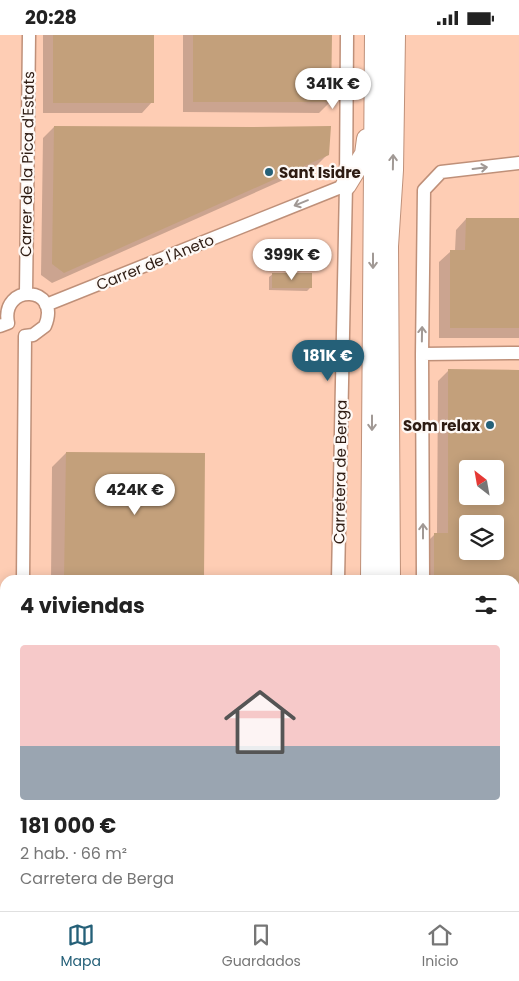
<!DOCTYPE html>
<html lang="es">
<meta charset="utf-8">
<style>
body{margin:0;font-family:Poppins,sans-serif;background:#f6f6f6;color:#222;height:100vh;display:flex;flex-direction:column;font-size:19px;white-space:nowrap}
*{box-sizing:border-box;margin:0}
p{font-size:16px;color:#767676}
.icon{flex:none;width:28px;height:28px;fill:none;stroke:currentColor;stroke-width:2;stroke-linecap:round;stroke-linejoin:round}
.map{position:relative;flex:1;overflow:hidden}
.panel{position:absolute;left:0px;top:540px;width:520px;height:336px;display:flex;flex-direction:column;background:#fff;border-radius:15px 15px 0 0;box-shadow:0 2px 12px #0003}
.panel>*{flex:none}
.needle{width:32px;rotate:329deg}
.fabs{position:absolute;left:459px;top:425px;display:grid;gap:10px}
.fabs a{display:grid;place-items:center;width:45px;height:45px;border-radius:5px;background:#fff;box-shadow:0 2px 12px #0003;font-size:25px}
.price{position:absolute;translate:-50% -42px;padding:0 11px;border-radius:18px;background:#fff;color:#222;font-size:16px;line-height:32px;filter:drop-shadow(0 1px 2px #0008)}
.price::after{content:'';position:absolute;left:50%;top:30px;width:15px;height:11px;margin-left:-8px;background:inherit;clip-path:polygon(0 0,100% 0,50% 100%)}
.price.active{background:#256078;color:#fff}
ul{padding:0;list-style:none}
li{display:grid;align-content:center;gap:10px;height:265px;padding:0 20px}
li span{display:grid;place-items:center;height:155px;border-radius:5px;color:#555}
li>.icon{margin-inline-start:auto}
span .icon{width:90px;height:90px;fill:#fffc;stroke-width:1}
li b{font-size:21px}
h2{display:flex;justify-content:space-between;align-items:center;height:60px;padding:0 20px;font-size:21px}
.status{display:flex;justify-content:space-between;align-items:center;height:35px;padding:0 25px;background:#fff;direction:ltr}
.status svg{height:14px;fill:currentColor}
.menu{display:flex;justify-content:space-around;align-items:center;height:70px;border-top:1px solid #e0e0e0;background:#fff;font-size:14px;color:#767676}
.menu a{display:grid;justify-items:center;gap:2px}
.menu .active{color:#256078}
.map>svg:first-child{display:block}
.shadow{fill:#0003;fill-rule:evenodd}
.building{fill:#c3a07b;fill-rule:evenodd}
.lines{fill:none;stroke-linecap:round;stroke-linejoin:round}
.street-casing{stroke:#bf9079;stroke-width:15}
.primary-casing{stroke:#bf9079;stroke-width:22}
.street{stroke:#fff;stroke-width:12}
.primary{stroke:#fff;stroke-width:20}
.oneway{stroke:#a19995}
.poi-dot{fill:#256078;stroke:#fef9f6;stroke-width:2}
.labels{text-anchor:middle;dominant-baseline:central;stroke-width:4.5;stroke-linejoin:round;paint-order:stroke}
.street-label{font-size:15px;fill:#2e1c13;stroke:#fef9f6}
.poi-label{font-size:15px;font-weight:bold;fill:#2e1c13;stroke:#fef9f6;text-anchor:start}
</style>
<div class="status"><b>20:28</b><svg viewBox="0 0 49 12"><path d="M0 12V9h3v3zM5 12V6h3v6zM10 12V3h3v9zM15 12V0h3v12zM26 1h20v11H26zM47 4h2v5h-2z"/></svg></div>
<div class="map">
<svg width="519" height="876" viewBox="0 0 519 876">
<rect width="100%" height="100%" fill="#fecdb4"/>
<!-- shadow -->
<path class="shadow" d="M43 0H153L152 67 142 78H43Z
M183 0H330V67L319 78 183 77Z
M54 92 328 119 317 130 52 248 41 240 43 103Z
M466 184H519V303H439V227L450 217 455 216 456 195Z
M273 239 310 253 307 256 269 255V242Z
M449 335 519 336V610H515V545H420L421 513 435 499H437L438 346ZM468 434H495V461H468ZM468 489H495V516H468Z
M66 418 202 545H51L52 432Z
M515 682H519V876H434V871H515Z
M254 871H302L298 875 254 874Z"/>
<!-- building -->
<path class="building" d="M53 0H154V68H53Z
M193 0H332L331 67H193Z
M54 91 251 92 331 91 329 120 64 238 52 229Z
M466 183H519V293H450V215H465Z
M272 238H312V253H272Z
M448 334 519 335V596H515V545H434V498H448ZM468 434H495V461H468ZM468 489H495V516H468Z
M66 417 205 418 204 545H64Z
M515 680H519V876H444V871H515Z"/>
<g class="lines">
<defs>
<path id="street" d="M26 259 29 0
M46 270 346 150
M0 291 8 288C0 248 62 250 45 291L33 300 25 301 23 545
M422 319 519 318
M338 545 346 150 347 0
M423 545 422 319 424 155 441 137 519 128
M515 635H519
M0 636H5
M20 876V871
M333 876V871
M416 876V871"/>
<path id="primary" d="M346 150 365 119 367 104
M371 545 375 0
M390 545 388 211 393 135 395 0
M368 876V871
M386 876 387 871"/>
</defs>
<!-- street casing -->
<use href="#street" class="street-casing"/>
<!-- primary casing -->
<use href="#primary" class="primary-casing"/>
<!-- street -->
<use href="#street" class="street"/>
<!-- primary -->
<use href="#primary" class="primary"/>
</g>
<!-- one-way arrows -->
<defs><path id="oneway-shaft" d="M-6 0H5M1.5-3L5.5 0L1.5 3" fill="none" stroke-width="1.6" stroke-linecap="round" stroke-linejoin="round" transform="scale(1.25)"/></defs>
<g class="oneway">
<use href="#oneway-shaft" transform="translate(393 127) rotate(-89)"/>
<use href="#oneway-shaft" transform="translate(480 133) rotate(-7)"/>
<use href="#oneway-shaft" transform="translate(301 168) rotate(158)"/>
<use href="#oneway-shaft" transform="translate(373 226) rotate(90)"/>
<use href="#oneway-shaft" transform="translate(422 299) rotate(-89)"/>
<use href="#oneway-shaft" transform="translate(372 388) rotate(90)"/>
<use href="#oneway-shaft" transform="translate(423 496) rotate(-90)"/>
</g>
<!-- markers -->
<g class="poi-dot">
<circle cx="269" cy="137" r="5"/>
<circle cx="490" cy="390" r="5"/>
</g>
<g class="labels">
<!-- street labels -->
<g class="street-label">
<text transform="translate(27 129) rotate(-89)">Carrer de la Pica d'Estats</text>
<text transform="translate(155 227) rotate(-22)">Carrer de l'Aneto</text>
<text transform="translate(340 437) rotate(-89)">Carretera de Berga</text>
</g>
<!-- poi labels -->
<g class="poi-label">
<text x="279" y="137">Sant Isidre</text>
<text x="480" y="390" text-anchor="end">Som relax</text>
</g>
</g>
</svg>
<div class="fabs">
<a><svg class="needle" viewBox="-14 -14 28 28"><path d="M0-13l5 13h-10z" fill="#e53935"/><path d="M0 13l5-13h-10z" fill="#767676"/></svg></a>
<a><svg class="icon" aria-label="layers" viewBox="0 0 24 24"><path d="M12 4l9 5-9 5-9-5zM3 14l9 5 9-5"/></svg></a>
</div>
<b class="price" style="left:333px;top:75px">341K €</b>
<b class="price" style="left:292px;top:246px">399K €</b>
<b class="price active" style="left:328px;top:347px">181K €</b>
<b class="price" style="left:135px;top:481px">424K €</b>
<section class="panel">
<h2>4 viviendas<svg class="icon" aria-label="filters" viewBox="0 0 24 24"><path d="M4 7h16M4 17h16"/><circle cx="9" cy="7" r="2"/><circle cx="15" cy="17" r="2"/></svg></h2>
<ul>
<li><span style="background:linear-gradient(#f6c9c9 65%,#9aa5b1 0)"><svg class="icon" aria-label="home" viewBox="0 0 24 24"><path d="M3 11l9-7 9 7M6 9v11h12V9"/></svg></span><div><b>181 000 €</b><p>2 hab. · 66 m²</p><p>Carretera de Berga</p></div></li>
</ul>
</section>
</div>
<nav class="menu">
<a class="active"><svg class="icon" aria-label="map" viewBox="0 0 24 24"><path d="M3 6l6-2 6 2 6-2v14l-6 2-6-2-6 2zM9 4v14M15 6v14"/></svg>Mapa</a>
<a><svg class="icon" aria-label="saved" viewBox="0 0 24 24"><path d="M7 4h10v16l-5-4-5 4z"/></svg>Guardados</a>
<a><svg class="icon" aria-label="home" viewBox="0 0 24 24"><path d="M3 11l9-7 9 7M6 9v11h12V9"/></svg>Inicio</a>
</nav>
